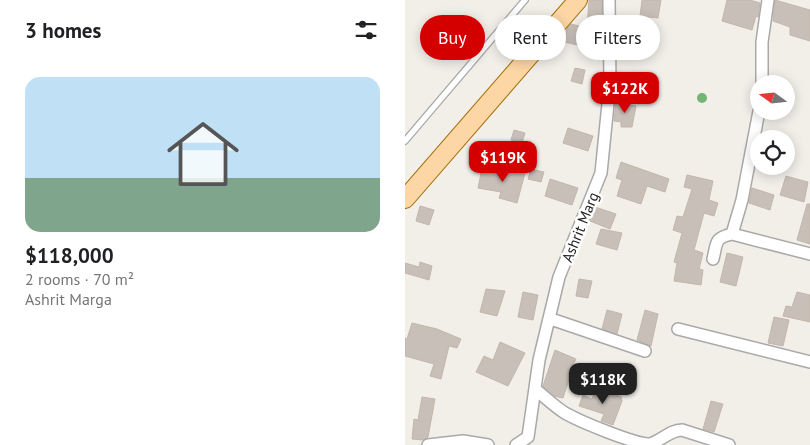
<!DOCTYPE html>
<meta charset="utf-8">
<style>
body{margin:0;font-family:"PT Sans",sans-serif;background:#f2f2f2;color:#202124;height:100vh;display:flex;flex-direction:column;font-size:19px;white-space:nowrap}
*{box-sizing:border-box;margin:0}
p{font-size:16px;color:#757577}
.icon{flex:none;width:28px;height:28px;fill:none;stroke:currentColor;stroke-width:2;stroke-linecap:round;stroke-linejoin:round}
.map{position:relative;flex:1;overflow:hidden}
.sheet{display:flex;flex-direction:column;background:#fff;width:405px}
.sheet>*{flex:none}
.banner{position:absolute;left:15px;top:15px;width:315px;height:45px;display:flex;gap:10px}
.needle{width:32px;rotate:285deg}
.controls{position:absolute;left:345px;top:75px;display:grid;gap:10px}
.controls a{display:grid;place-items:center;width:45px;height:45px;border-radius:50%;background:#fff;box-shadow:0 2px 12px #0003;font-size:25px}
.price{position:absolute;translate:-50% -42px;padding:0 11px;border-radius:10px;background:#d40000;color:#fff;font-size:16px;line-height:32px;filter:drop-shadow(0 1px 2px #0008)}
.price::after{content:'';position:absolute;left:50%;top:30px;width:15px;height:11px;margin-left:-8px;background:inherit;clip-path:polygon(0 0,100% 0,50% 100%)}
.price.active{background:#222;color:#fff}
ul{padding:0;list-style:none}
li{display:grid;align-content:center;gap:10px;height:265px;padding:0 25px}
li+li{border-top:1px solid #e0e0e0}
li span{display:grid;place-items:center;height:155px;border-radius:15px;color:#555}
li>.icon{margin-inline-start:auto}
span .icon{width:90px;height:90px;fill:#fffc;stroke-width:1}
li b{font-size:21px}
h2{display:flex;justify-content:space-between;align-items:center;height:60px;padding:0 25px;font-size:21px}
.chip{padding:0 18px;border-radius:22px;background:#fff;box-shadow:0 2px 12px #0003;font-size:18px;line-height:45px}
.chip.active{background:#d40000;color:#fff}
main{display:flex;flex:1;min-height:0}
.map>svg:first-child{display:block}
.building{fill:#c7bfb8;stroke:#c4b6ab}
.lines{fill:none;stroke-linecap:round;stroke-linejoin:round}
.service-casing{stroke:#a9a9a9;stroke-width:8}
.minor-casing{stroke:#a9a9a9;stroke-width:14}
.primary-casing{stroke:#a06b00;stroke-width:20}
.service{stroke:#fff;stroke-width:5.5}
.minor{stroke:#fff;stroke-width:11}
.primary{stroke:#fcd6a4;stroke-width:18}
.tree{fill:#74b475}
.labels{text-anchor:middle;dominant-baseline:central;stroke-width:5;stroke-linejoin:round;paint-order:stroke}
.street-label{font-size:15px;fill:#222;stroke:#fff}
</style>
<main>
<section class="sheet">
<h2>3 homes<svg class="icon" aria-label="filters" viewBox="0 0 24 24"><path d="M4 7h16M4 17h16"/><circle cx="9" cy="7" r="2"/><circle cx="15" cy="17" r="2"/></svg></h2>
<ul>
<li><span style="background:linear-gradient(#bfe0f5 65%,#7fa58c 0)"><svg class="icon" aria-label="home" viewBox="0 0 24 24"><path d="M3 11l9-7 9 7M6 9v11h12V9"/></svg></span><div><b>$118,000</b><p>2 rooms · 70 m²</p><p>Ashrit Marga</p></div></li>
</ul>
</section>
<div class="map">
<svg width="405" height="445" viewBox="0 0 405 445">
<rect width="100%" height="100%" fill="#f2efe9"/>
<!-- building -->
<path class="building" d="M184 0H197V18L193 17 186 48 159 42 162 28 166 24 182 28Z
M237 0H256L253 18 235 16Z
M322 0H345L355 3 353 17 351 16 347 30 317 21Z
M370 0 405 10V41L385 35V27L368 21Z
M170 68 180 70 177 84 166 81Z
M211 102 231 106 227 127H216V122L209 121Z
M163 128 188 136 183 151 158 143Z
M109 130 120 133 117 143 106 140Z
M216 162 264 179 260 192 242 186 236 204 212 196 217 180 211 178Z
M77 168 102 172 103 168 120 173 112 203 94 198 96 192 73 188Z
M126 169 139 172 136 182 123 179Z
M282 175 308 181 304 200 313 203 309 216 299 213 289 250 298 253 294 269 298 270 296 285 269 281 272 263 269 262 277 233 268 230 272 216 278 217 287 189 279 187Z
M381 176 403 182 399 202 375 195Z
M145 179 173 188 167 205 140 196Z
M347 188 369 195 365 210 344 203Z
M402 204H405V244L392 240Z
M15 206 29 210 24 225 11 221Z
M190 207 211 214 205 229 185 221Z
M196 229 217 233 212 250 191 244Z
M322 253 338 257 331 286 315 282Z
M15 262 27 266 24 280 0 273V263L14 267Z
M174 279 187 281 183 298 171 296Z
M81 289 100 291 92 316 75 312Z
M118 292 133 295 128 320 113 317Z
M392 292 405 295V322L378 316 381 306 387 307Z
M202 310 217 314 212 334 197 329Z
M240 310 253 314 246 346 232 340Z
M369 317 384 320 378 346 363 343Z
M7 323 32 329 56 339 52 348 44 346 36 379 25 376 29 364 0 356V338L2 339Z
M95 342 120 353 103 386 71 372 79 356 88 360Z
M150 350 171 359 163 375 165 376 158 398 149 396 138 386Z
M192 387 216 397 217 401 208 425 196 421 199 414 174 406 178 395 187 399Z
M17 397 30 399 23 437 18 440 7 439 9 419 13 420Z
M306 401 318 404 309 432 298 429Z"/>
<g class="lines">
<defs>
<path id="service" d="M0 141 120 0"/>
<path id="minor" d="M357 84V42L363 0
M327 234 405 254
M308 259C312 243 309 238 327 234L337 200 354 111
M146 319 240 351
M273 329 405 362
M130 389C140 397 150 407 160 413 174 421 231 445 245 444 256 441 265 430 277 430L324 445
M23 445 58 441 83 445
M111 445 123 437 134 360 154 277 196 173 205 84 204 0"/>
<path id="primary" d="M0 199 173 0"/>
</defs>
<!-- service casing -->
<use href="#service" class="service-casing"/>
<!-- minor casing -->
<use href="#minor" class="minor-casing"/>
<!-- primary casing -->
<use href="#primary" class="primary-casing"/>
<!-- service -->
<use href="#service" class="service"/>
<!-- minor -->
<use href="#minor" class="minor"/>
<!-- primary -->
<use href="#primary" class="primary"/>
</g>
<!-- trees -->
<circle class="tree" cx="297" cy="98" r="5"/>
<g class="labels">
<!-- street labels -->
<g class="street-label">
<text transform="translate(175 227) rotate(-68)">Ashrit Marg</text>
</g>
</g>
</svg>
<div class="controls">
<a><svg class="needle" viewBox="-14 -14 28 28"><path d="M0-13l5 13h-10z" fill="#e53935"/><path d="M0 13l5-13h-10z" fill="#757577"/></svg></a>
<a><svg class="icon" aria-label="locate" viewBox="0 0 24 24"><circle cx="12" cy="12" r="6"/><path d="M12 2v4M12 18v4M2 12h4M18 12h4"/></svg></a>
</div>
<b class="price" style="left:220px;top:114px">$122K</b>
<b class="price" style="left:98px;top:183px">$119K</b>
<b class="price active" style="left:198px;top:405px">$118K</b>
<div class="banner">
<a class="chip active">Buy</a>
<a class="chip">Rent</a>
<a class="chip">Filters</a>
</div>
</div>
</main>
